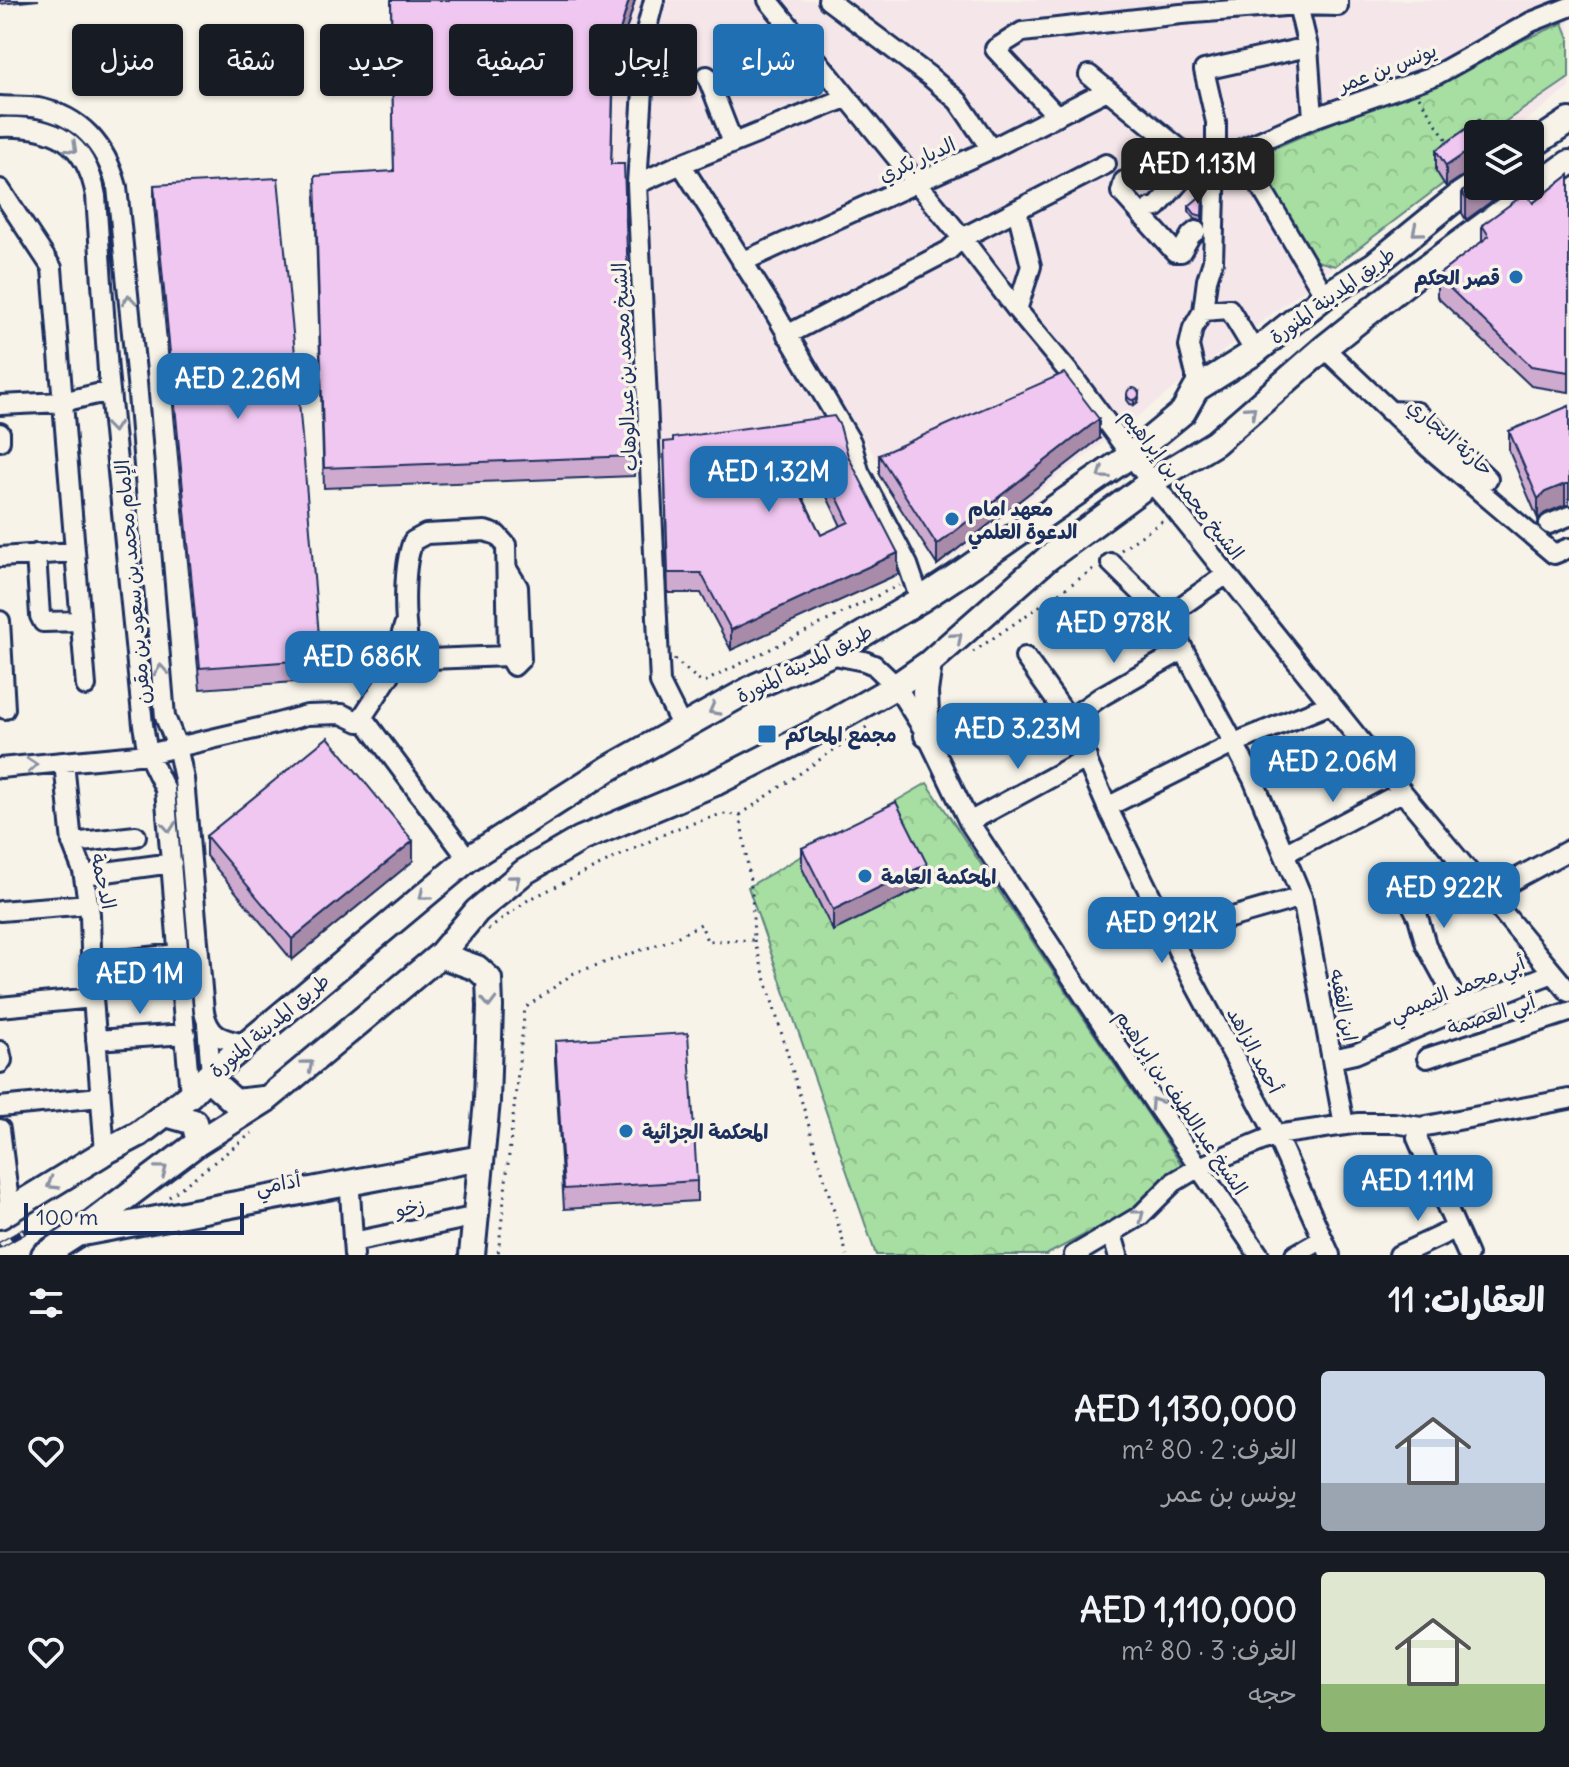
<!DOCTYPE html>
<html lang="ar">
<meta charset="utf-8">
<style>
body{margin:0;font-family:Delius,"Playpen Sans Arabic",sans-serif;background:#242831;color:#f1f3f6;direction:rtl;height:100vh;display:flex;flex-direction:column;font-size:30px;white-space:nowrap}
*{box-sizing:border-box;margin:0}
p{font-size:26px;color:#9ea1a6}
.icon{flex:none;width:44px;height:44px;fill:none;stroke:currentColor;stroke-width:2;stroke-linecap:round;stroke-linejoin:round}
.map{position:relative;height:1255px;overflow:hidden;direction:ltr}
.drawer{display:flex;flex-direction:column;background:#171b24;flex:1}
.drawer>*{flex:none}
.hud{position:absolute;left:24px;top:24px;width:800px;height:72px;direction:rtl;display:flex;gap:16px}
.controls{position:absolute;left:1464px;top:120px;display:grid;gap:16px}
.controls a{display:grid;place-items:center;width:80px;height:80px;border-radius:8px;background:#171b24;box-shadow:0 2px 6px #0004;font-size:40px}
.scale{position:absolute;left:24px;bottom:20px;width:220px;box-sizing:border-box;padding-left:8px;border:4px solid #1b2f5e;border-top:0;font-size:22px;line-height:28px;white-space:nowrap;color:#1b2f5e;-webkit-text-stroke:6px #f7f3e8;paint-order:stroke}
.price{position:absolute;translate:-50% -68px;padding:0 18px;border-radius:16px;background:#1f6fb2;color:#fff;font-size:26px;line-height:52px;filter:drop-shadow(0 2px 4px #0008)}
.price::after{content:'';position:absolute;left:50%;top:48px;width:24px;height:18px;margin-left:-12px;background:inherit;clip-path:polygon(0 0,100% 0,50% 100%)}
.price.on{background:#222;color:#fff}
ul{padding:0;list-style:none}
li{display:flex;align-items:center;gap:24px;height:200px;padding:0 24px}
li+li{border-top:2px solid #363941}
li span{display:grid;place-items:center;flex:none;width:224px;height:160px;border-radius:8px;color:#555}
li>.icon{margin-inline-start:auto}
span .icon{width:96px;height:96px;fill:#fffc;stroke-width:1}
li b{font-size:34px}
h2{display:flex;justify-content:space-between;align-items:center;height:96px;padding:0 24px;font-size:34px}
.pill{padding:0 28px;border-radius:8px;background:#171b24;box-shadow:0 2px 6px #0004;font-size:28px;line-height:72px}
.pill.on{background:#1f6fb2;color:#fff}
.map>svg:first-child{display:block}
.built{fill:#f5e6ea}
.forest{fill:url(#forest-crowns);stroke:#618680;stroke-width:2}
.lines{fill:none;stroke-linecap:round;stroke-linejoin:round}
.minor-casing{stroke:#1b2f5e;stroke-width:24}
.major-casing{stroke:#1b2f5e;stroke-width:30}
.path{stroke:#1b2f5e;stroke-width:3;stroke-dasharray:2 6;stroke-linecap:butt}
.minor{stroke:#f7f3e8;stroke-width:18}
.major{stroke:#f7f3e8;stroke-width:24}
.rail-casing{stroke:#1b2f5e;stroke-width:7}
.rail{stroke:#f7f3e8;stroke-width:4;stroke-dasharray:12;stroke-linecap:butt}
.wall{fill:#ceabce;stroke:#1b2f5e;stroke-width:2;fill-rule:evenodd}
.shaded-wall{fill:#a88ba8;stroke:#1b2f5e;stroke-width:2}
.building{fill:#f0c7f0;stroke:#1b2f5e;stroke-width:2;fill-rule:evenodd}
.oneway{stroke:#8991a3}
.poi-dot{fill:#1f6fb2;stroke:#f7f3e8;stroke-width:3}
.labels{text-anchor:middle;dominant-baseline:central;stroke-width:7;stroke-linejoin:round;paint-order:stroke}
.street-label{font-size:20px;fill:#1b2f5e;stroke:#f7f3e8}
.poi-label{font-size:20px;font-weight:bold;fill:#1b2f5e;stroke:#f7f3e8;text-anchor:start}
</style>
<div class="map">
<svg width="1569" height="1255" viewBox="0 0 1569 1255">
<defs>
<pattern id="forest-crowns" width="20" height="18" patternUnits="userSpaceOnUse" patternTransform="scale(2)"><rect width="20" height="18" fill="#a7dea1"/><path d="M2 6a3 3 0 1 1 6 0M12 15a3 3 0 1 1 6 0" fill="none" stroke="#8fbf8d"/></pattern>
</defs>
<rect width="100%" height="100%" fill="#f7f3e8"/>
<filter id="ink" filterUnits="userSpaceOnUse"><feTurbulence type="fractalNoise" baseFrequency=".0125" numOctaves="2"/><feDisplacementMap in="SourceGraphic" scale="16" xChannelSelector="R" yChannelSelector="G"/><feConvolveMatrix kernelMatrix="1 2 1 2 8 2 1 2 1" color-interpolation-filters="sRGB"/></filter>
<g filter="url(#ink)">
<!-- built -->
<path class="built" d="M635 0H1569V88L1508 134H1478V157L941 566 850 416 667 442 634 476 625 239 611 184 614 71Z"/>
<!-- forest -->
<path class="forest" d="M1563 23 1569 38V78L1487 134H1478L1444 183 1335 266 1313 260 1256 156Z
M927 783 1191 1179 1046 1255H876L748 887Z"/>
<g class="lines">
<defs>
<path id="minor" d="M654 0 647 27 637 184 660 683 682 727
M768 0 962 238 1017 310 1072 376 1151 482 1177 512 1375 759 1569 992
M828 0 929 76 958 101 991 149
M1298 5 1308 47 1313 118
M1089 75 1180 149 1200 158 1216 160 1313 118 1436 75 1531 22 1569 7
M707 76 733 143
M0 106C12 107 26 106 38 108 81 116 106 146 117 187L137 382 165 717 177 746 184 779 204 1012C210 1038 222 1039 246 1044
M1057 116 995 49 1022 32 1181 14 1298 5 1338 6V0
M0 127C53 125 86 140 96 196L108 371 143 725 148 754 165 789 190 1095
M1239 150 1325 296
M681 164 772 308 851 442 859 471 908 565 920 600
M1124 181 1121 192 1175 252H1181L1191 235 1196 231
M637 184 681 164 846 98
M0 189 52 268 86 686
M1017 210 1031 266 1017 310
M1142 216 1151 208 1157 207 1200 158
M742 262 991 149 1107 90
M1203 311 1229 309 1255 352
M787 335 948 251 962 238 1106 164
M1324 348 1429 448 1554 554 1569 548
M1196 389V375L1189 346 1193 328 1203 311 1207 280 1213 261 1216 160V122L1204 70 1308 47
M0 405 62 402 110 391
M1389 411 1417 412 1488 479
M0 433V441
M1549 524 1569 516
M36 554 40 616 43 622 80 621
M0 557 74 552
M1111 563 1166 617 1253 779 1302 897 1344 1125
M507 569 518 587 521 659 514 666 508 656 506 545 497 535 485 531 426 534 413 541C403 566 404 614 408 641L429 659 508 656
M1166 617 1227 574
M0 621 5 709
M830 654 864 661 874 665 896 686 927 735 969 822 1156 1105 1259 1255
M1025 657 1069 719 1107 807 1191 977 1276 1135 1330 1255
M1069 719 1102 696 1183 650
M359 722 390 675 404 626
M64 762 72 843 83 871 90 914 92 985 105 1152
M0 768 148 754 263 727 307 715 342 714 359 722H366L468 859
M1107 807 1237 742 1331 704
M969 822 1087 758
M72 843 136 836
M1284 854 1402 792
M84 875 172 863
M1488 894 1569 850
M0 911 89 904
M1170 935 1302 897
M91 963 178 954
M0 1007 93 998
M1461 1009 1426 945 1418 917 1400 881 1464 866
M207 1024 211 1074
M96 1040 186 1034
M0 1051 2 1060 0 1063
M1427 1058 1569 1012
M1332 1059 1355 1054 1456 1011 1553 973
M0 1107 100 1097
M1421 1127 1417 1138 1468 1255
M0 1129 10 1210
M350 1192 354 1255
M1112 1234 1118 1255
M353 1242 477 1216
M1074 1255 1140 1216 1174 1182 1199 1167 1276 1135 1359 1123H1394L1421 1127 1569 1099
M1295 1255 1323 1239
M1399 1255 1455 1229"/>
<path id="major" d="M1530 147 1569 121
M927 735 925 692 929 663
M440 955 477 968 489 979 490 1007 487 1101 472 1255
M207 1077 235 1102 263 1099
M199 1142 267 1099 440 955 477 911 524 872 581 839 715 783 812 734 896 686 929 663 1048 558 1151 482 1215 443 1324 348 1373 309 1420 272 1569 163
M0 1216 105 1152 139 1134 190 1095 207 1077 468 859 608 769 756 686 830 654 920 600 958 575 1131 455 1183 412 1196 389 1255 352 1325 296 1374 265 1460 195 1478 183
M81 1231 199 1142 194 1122 166 1114
M44 1255 77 1234 481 1158"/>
</defs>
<!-- minor casing -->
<use href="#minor" class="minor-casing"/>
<!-- major casing -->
<use href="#major" class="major-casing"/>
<!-- path -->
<path class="path" d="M1419 97 1450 145
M1121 550 1164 520
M973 652 1095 568
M674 659 702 683 899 585
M740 815 871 724
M488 930 528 900 675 829 722 814 740 815 752 893 754 940 707 941 701 924 671 940 574 973 525 1008 498 1255
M754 940 847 1255
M169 1197 252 1133"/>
<!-- minor -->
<use href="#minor" class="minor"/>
<!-- major -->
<use href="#major" class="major"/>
<defs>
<path id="rail" d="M0 1245 23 1232"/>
</defs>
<!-- rail casing -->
<use href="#rail" class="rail-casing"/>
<!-- rail -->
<use href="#rail" class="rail"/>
</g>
<!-- wall -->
<path class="wall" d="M0 0H39L0 4Z
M391 0H635L614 71 611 164 634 456V476L324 488 315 196 394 171Z
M1478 134V169L1470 171 1446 187 1436 171V150Z
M1569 175V392L1531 386 1437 297V276L1482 242V225L1533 203Z
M154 185 321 659V680L200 689 154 205Z
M1510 186V188L1466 220 1462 213V192Z
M1203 199 1202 221 1195 219 1189 211V206Z
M1127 395 1139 398 1138 402 1134 405 1130 404 1127 400Z
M1569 406V505H1565L1545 513 1538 519 1509 451V431Z
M1099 439 937 565 879 475V455Z
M664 442 848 456 898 574 731 650 701 593H668ZM819 480 841 526 821 535 799 489Z
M206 836 413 861 292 960 206 856Z
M802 848 927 885 833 931 802 868Z
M555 1041 697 1181V1201L564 1209 555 1061Z"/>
<!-- shaded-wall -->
<path class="shaded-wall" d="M629 0H635L614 71V50Z
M1476 148V168L1470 171 1446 187V166L1470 150Z
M1484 186H1510V188L1466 220V199Z
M1139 393 1138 402 1134 405V400Z
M1099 419V439L937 565V545Z
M819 460V480L790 493V473Z
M1565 484V505L1545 513 1538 519V499L1545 492Z
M898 553V574L731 650V630Z
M413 841V861L292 960V939Z
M927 864V885L833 931V910Z"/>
<!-- building -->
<path class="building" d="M391 0H629L614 50 611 164H624L634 456 324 468 315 176 394 171Z
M1479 120 1488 134H1478V148L1470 150 1446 166 1436 150Z
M1569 175V372L1531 366 1437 276 1489 236 1482 225 1526 193 1533 203Z
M278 178 294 343 321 659 200 668 154 185Z
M1478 180V186H1484L1466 199 1462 192Z
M1203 194 1202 216 1195 214 1189 206Z
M1064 373 1099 419 937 545 879 455Z
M1127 394a6 6 0 1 1 12 0a6 6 0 1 1-12 0Z
M1569 406V484H1565L1545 492 1538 499 1509 431Z
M834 416 840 426 848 456 898 553 731 630 701 573H668L664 442 673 441V438ZM819 460 849 522 821 535 790 473Z
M328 737 413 841 292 939 206 836Z
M896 802 927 864 833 910 802 848Z
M688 1033 697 1181 564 1189 555 1041Z"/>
<!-- one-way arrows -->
<defs><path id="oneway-chevron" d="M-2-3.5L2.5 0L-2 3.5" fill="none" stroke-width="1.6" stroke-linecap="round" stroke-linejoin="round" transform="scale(2)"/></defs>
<g class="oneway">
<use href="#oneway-chevron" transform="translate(72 148) rotate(44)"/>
<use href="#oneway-chevron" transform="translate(1417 231) rotate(140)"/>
<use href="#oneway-chevron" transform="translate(129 300) rotate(-96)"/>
<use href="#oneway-chevron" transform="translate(1251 411) rotate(-41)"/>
<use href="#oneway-chevron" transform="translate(113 427) rotate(84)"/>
<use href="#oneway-chevron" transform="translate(1103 474) rotate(145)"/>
<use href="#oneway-chevron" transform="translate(957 638) rotate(-41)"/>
<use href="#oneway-chevron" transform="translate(161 670) rotate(-95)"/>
<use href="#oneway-chevron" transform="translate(714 710) rotate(151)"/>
<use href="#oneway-chevron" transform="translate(32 765) rotate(-5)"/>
<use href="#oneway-chevron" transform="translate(169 827) rotate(85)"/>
<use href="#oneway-chevron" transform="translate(515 880) rotate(-39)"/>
<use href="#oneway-chevron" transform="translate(424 895) rotate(141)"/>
<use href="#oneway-chevron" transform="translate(489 1002) rotate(89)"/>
<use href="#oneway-chevron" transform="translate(308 1065) rotate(-40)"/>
<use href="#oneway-chevron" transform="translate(1155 1103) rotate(-124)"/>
<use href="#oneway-chevron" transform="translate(162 1170) rotate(-37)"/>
<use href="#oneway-chevron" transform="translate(52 1184) rotate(149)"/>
<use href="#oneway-chevron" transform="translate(1139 1215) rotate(-38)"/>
</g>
</g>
<!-- markers -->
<g class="poi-dot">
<circle cx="1516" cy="277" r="8"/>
<circle cx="952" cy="519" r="8"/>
<rect x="757" y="724" width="20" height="20" rx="4"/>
<circle cx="865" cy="876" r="8"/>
<circle cx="626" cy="1131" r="8"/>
</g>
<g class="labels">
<!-- street labels -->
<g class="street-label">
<text transform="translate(1387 67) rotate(-21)">يونس بن عمر</text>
<text transform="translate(917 159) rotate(-24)">الديار بكري</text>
<text transform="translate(1332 295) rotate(-36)">طريق المدينة المنورة</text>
<text transform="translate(624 367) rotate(-93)">الشيخ محمد بن عبدالوهاب</text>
<text transform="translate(1451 437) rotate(41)">حارثة النجاري</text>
<text transform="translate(1183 484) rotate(52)">الشيخ محمد بن إبراهيم</text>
<text transform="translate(132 582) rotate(-95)">الإمام محمد بن سعود بن مقرن</text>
<text transform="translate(804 663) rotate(-27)">طريق المدينة المنورة</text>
<text transform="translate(104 881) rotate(78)">الدحمة</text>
<text transform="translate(1457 988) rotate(-22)">أبي محمد التميمي</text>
<text transform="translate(1344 1005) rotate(79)">ابن الفقيه</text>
<text transform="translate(1491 1014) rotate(-18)">أبي العصمة</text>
<text transform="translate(269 1025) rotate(-40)">طريق المدينة المنورة</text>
<text transform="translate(1255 1050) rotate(62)">أحمد الزاهد</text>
<text transform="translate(1182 1102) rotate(56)">الشيخ عبداللطيف بن إبراهيم</text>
<text transform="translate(278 1183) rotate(-10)">أدامي</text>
<text transform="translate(410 1207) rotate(-12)">زخو</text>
</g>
<!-- poi labels -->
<g class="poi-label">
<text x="1500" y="277" text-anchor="end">قصر الحكم</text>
<text x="968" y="508">معهد امام<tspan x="968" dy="23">الدعوة العلمي</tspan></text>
<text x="785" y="734">مجمع المحاكم</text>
<text x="881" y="876">المحكمة العامة</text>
<text x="642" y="1131">المحكمة الجزائية</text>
</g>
</g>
</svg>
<div class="controls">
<a><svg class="icon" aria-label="layers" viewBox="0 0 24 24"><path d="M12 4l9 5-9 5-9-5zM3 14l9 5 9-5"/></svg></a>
</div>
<div class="scale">100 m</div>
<b class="price on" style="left:1198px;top:206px">AED 1.13M</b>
<b class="price" style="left:238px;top:421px">AED 2.26M</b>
<b class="price" style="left:769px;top:514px">AED 1.32M</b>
<b class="price" style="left:1114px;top:665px">AED 978K</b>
<b class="price" style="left:362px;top:699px">AED 686K</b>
<b class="price" style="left:1018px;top:771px">AED 3.23M</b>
<b class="price" style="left:1333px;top:804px">AED 2.06M</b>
<b class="price" style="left:1444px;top:930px">AED 922K</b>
<b class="price" style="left:1162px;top:965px">AED 912K</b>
<b class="price" style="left:140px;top:1016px">AED 1M</b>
<b class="price" style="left:1418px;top:1223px">AED 1.11M</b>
<div class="hud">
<a class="pill on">شراء</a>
<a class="pill">إيجار</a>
<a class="pill">تصفية</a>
<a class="pill">جديد</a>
<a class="pill">شقة</a>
<a class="pill">منزل</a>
</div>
</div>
<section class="drawer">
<h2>العقارات: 11<svg class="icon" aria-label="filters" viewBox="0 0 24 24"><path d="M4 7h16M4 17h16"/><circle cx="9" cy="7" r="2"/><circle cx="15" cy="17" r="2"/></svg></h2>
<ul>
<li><span style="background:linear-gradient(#c9d6e8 70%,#9aa5b1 0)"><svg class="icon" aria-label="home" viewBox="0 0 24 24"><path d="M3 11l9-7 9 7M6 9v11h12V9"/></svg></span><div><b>AED 1,130,000</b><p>الغرف: 2 · 80 m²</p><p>يونس بن عمر</p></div><svg class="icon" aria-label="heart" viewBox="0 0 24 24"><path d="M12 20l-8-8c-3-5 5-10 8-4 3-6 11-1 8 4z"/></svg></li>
<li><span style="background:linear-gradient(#dfe7d0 70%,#8fb573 0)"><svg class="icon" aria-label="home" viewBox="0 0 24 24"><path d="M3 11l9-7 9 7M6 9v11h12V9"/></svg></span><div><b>AED 1,110,000</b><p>الغرف: 3 · 80 m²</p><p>حجه</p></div><svg class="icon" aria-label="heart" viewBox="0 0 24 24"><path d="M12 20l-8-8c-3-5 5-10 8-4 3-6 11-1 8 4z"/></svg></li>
</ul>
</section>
